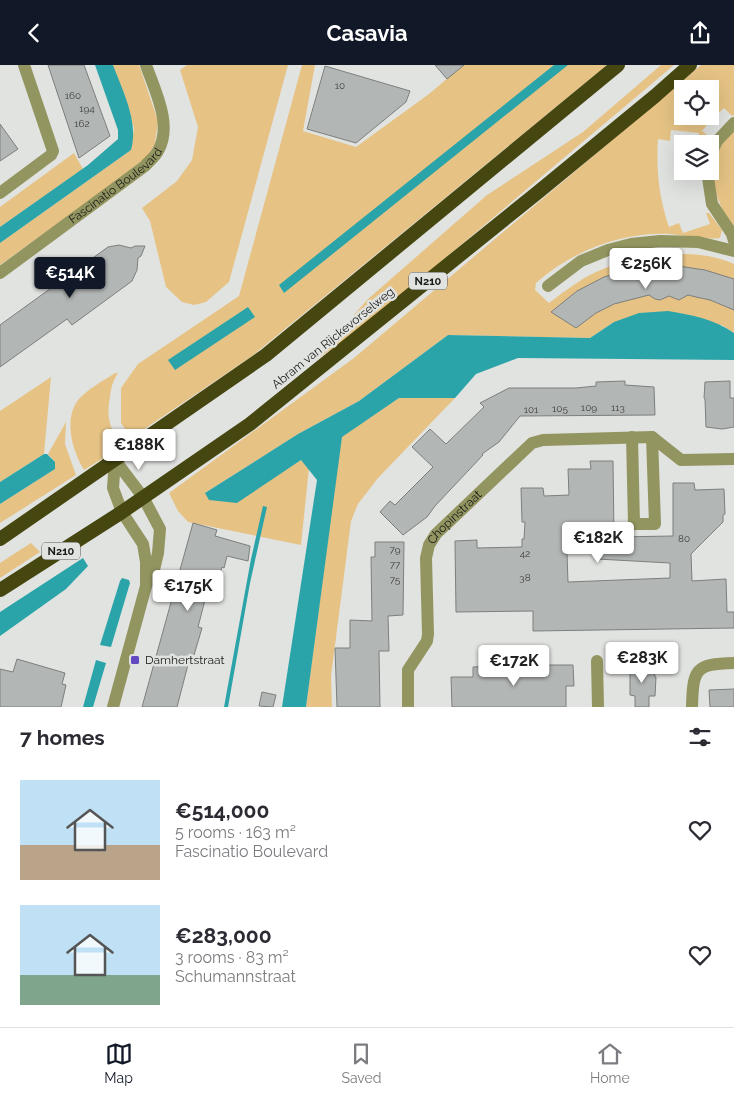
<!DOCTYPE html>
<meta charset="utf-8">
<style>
body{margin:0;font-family:Raleway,sans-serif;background:#f2f2f3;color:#2b2b33;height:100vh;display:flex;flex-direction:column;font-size:19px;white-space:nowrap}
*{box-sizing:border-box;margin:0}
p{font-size:16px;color:#7c7c81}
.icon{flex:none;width:28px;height:28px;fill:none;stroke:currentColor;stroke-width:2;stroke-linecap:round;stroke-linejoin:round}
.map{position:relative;height:642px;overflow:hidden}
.drawer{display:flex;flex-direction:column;background:#fff;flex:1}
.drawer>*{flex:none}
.buttons{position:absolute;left:674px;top:15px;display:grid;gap:10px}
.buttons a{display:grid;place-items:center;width:45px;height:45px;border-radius:0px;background:#fff;box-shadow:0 5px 20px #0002;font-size:25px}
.price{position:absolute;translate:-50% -42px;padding:0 11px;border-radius:5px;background:#fff;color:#222;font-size:16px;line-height:32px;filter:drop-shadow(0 1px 2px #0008)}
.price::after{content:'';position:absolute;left:50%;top:30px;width:15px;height:11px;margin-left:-8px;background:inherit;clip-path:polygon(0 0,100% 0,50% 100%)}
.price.current{background:#111827;color:#fff}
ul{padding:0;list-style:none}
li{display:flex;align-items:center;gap:15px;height:125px;padding:0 20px}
li span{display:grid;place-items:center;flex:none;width:140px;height:100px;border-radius:0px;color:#555}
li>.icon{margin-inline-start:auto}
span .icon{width:60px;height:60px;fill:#fffc;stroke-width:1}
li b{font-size:21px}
h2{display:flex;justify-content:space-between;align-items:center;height:60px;padding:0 20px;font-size:21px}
header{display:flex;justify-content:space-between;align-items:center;height:65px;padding:0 20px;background:#111827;color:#fff;font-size:22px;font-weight:700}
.menu{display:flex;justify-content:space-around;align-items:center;height:70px;border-top:1px solid #e1e1e2;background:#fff;font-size:14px;color:#7c7c81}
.menu a{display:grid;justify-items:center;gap:2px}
.menu .current{color:#111827}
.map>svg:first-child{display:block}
.green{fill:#e6c385;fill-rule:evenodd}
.water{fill:#2ba4a9}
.building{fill:#b2b6b4;stroke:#7c7f7e;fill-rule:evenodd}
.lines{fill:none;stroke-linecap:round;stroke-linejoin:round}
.minor{stroke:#939560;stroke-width:12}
.tertiary{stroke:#939560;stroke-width:12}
.trunk{stroke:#464610;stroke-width:14}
.poi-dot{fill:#6248c1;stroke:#e1e3e0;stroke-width:2}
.labels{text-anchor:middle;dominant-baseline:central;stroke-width:5;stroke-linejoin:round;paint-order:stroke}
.number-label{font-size:10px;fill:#3f4140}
.shield{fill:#e1e3e0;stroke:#555655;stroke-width:1}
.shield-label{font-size:11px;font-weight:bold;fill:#191a19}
.street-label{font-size:12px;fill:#191a19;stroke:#e1e3e0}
.poi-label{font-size:12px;fill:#191a19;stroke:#e1e3e0;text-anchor:start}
</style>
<header><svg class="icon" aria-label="back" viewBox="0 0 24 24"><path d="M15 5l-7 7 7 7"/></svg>Casavia<svg class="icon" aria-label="share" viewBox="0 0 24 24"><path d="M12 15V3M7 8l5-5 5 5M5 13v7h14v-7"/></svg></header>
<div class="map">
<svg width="734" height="642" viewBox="0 0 734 642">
<rect width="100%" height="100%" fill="#e1e3e0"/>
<!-- green -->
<path class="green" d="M113 0H139L158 56 155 78 147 94 0 200V178L131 85 134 63Z
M187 0H288L229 217 206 237 194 240 182 237 166 222 150 156 142 143 177 116 192 95 198 62 180 5Z
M302 0H315L303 66 356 82 429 29 463 0H607L252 291 131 373 121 358V323L138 299 239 231Z
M661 0H674L360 265 311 298 368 234 487 130 583 67Z
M701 0H734V50L732 51 724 43 713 53 702 66 711 73 707 79H698L699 68 671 65 670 76 658 74C656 105 659 133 669 162L679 158 683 168 710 159 706 148H709L722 165 720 173C713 175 680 170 670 169 621 167 572 186 536 218L535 225 549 238C566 225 583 212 603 204 640 189 697 182 734 199V268L722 260 614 257 590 273 448 270 359 336 298 369 205 428 287 404 301 395 309 403 301 480 188 457 178 446 169 428 354 293ZM682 24H710V51H682Z
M734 66V162C716 140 704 104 723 78 726 74 730 70 734 66Z
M74 88 83 104 0 162V142Z
M115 308H118C113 315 111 323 110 332 106 354 110 362 121 382L84 405C72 386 63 353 79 334 89 323 103 316 115 308Z
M51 312 44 389 0 417V346Z
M399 333H455L378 413 358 439 351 456 331 611 332 642H306L341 372Z
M66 357 65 379 76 410 0 458V439L55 404V397L48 389Z
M31 478 40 487 0 513V498Z"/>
<!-- water -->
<path class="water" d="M95 0H113C123 27 139 57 131 85L0 178V162L88 100 118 74V65Z
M554 0H568L284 228 279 220Z
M248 242 255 252 175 305 168 295Z
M668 246C692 250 714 254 734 268V295L518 293 476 309 455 333H399L342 372 306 642H282L317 415 301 395 237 438 209 435 205 428 298 369 359 336 448 270 590 273 614 257 639 248Z
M44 389H47L55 397V404L0 439V417Z
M263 441 267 442 250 518 228 642H224L251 494Z
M83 493 88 501 66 524 0 571V547Z
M122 513 129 515 130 518 111 582 100 580 120 516Z
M96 595 106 598 93 642H83Z"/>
<!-- building -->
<path class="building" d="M48 0H84L110 71 79 93Z
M435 0H464L447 14Z
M325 1 410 26 406 37 356 78 307 64Z
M0 59 18 84 0 96Z
M119 180 131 183 135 181H145L141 191 138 193 137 205 132 216 72 260 67 254 0 302V260L108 182Z
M665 199 705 205 734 214V245L710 235 696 232 688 230 679 235 669 231 660 235 655 234 649 230 614 239 596 248 576 263 551 247 577 226 604 212 629 205Z
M625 316V320L654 322 655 350 520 351 499 377 482 389 483 390 435 441 427 452 403 470 380 447 390 436 395 440 433 402 412 382 430 364 446 379 484 342 480 338 509 323H576L596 321V317Z
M730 316V333H734V362L722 364 706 362 705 334 704 333 705 317Z
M590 396H613L614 472 673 471V418H694L695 425 724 424 725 449 723 450V457L691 489 692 516 726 514 727 547H734V563L533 566V546L456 547 455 476 477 475V483L522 482V474H524L525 457H522L521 423H543L544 431 569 430 568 404H591ZM566 460H592V468H596L597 494 670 498V513L568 517Z
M193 458 217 465 215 471 250 481 248 496 227 491 224 503 222 502 211 532 206 531 198 562 202 563 194 590 191 588 177 642H142Z
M375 477H404L403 550 388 551 389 586H379L380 642H337L335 583H350V555L372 556 371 492H375Z
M17 594 65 608 62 619 66 620 61 642H0V604L13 607Z
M649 597V604H654L655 612H656L655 631H649V642H635V631L630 630V606L634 604V598Z
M536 600H573L574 621H566V642H452L451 612H473V602Z
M734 624V642H710L709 625Z
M262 627 276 630 273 642 259 641Z"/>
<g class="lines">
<!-- minor -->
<g class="minor">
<path d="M710 91 717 76 734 58"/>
<path d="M707 106 712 139 732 169 734 176"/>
<path d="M0 128 51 90 53 86 24 0"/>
<path d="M548 221 581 196 608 185 631 179 660 176 698 177 734 186"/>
<path d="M632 372 634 459H655L652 372"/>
<path d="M597 596 598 642"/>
<path id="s1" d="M408 642V605L427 576 428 569 426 493 429 480 436 469 532 378 543 375 652 372 681 395 734 394"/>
<path d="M692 642C693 604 695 599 734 598"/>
</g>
<!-- tertiary -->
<g class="tertiary">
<path id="s2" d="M0 208 145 101C149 96 155 92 158 86 173 60 155 26 146 0"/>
<path d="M115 395 113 423 122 447 143 479 146 497V519"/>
<path d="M113 642 146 521 154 505 158 488 160 464 143 432 115 395"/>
</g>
<!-- trunk -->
<path class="trunk" d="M0 474 266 290 618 0
M0 525 122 447 250 359 537 128 655 31 690 0"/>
</g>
<!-- markers -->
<rect class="poi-dot" x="130" y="590" width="10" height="10" rx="2.5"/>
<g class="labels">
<!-- number labels -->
<g class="number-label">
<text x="340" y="20">10</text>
<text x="73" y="30">160</text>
<text x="87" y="43">194</text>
<text x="82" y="58">162</text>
<text x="589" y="342">109</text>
<text x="618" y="342">113</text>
<text x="560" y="343">105</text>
<text x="531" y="344">101</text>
<text x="684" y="473">80</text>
<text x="395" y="484">79</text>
<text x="525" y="488">42</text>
<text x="395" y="499">77</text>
<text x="525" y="512">38</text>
<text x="395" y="514">75</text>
</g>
<!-- shield labels -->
<g class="shield">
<rect x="409" y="207.5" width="38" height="17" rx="4"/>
<rect x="42" y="477.5" width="38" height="17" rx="4"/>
</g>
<g class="shield-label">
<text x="428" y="216">N210</text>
<text x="61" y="486">N210</text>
</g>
<!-- street labels -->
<g class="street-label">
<text stroke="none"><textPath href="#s2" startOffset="145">Fascinatio Boulevard</textPath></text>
<text transform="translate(333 273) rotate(-39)">Abram van Rijckevorselweg</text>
<text stroke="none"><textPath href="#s1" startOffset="206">Chopinstraat</textPath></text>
</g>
<!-- poi labels -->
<g class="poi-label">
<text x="145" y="595">Damhertstraat</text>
</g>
</g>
</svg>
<div class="buttons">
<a><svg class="icon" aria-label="locate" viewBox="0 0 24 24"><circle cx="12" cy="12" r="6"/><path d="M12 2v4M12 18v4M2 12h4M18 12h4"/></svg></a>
<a><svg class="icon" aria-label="layers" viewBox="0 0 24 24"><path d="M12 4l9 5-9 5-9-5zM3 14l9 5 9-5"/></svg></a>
</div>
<b class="price" style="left:646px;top:225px">€256K</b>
<b class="price current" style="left:70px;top:234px">€514K</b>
<b class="price" style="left:139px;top:406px">€188K</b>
<b class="price" style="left:598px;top:499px">€182K</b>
<b class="price" style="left:188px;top:547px">€175K</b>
<b class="price" style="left:642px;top:619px">€283K</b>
<b class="price" style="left:514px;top:622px">€172K</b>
</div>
<section class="drawer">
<h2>7 homes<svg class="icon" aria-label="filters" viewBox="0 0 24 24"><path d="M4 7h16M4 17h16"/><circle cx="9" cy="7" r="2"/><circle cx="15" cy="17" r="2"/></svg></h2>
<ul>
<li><span style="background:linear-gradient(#bfe0f5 65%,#b9a48a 0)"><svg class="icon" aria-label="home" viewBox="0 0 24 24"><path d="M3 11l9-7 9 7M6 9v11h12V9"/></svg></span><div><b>€514,000</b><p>5 rooms · 163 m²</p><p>Fascinatio Boulevard</p></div><svg class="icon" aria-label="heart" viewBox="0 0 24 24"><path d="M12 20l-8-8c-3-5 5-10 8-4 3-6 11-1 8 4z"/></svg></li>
<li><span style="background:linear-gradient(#bfe0f5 70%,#7fa58c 0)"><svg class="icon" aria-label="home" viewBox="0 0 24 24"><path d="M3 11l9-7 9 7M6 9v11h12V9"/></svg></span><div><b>€283,000</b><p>3 rooms · 83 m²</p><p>Schumannstraat</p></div><svg class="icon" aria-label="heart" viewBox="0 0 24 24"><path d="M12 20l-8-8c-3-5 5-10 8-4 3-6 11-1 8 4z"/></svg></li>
</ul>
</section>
<nav class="menu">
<a class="current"><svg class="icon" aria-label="map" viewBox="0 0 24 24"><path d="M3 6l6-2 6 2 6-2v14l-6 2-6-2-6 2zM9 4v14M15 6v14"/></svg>Map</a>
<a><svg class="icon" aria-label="saved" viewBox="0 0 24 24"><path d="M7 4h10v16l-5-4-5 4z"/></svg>Saved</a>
<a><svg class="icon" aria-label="home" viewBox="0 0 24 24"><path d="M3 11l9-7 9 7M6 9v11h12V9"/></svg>Home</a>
</nav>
